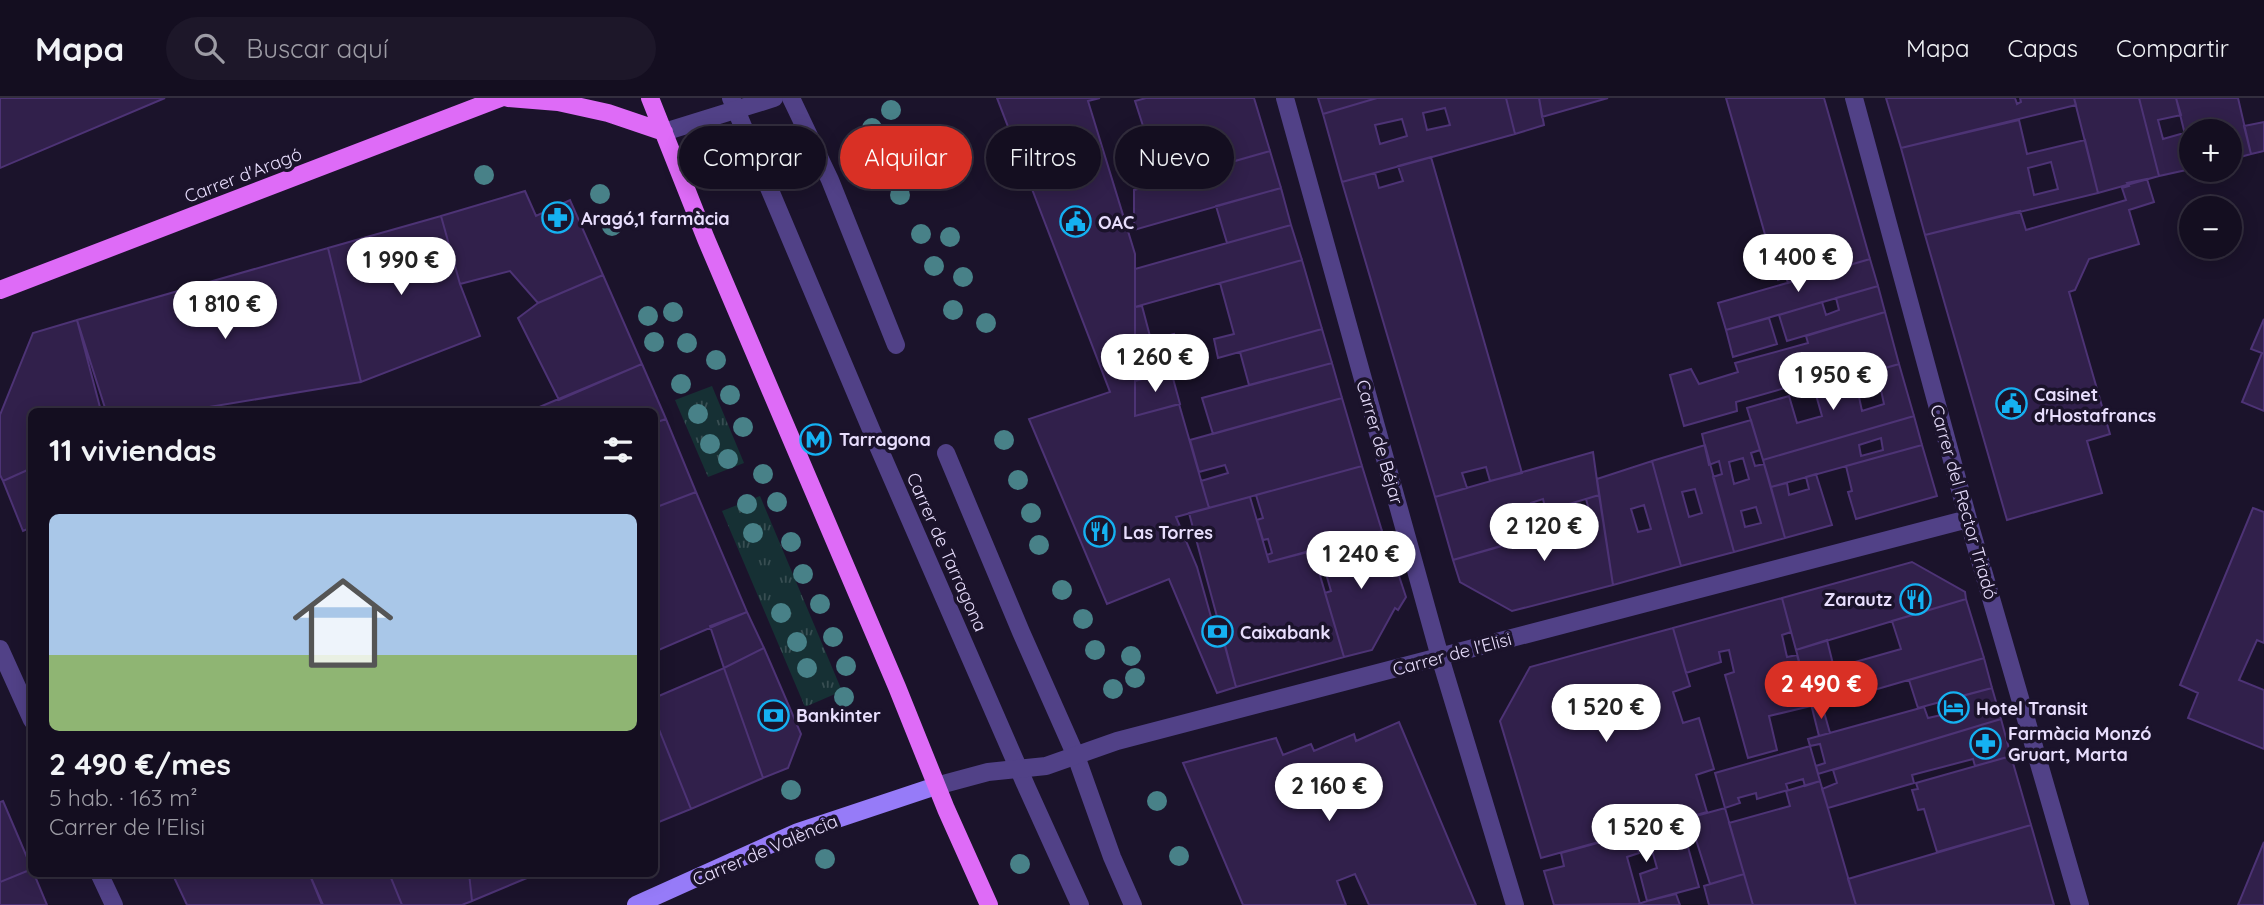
<!DOCTYPE html>
<html lang="es">
<meta charset="utf-8">
<style>
body{margin:0;font-family:Quicksand,sans-serif;background:#1d1729;color:#f1f3f6;height:100vh;display:flex;flex-direction:column;font-size:26px;white-space:nowrap}
*{box-sizing:border-box;margin:0}
p{font-size:23px;color:#9d9ca5}
.icon{flex:none;width:38px;height:38px;fill:none;stroke:currentColor;stroke-width:2;stroke-linecap:round;stroke-linejoin:round}
.map{position:relative;flex:1;overflow:hidden}
.details{position:absolute;left:28px;top:310px;width:630px;height:469px;display:flex;flex-direction:column;background:#140e20;border-radius:10px;box-shadow:0 4px 18px #0003,0 0 0 2px #332e3e}
.details>*{flex:none}
.hud{position:absolute;left:679px;top:28px;width:665px;height:63px;display:flex;gap:14px}
.buttons{position:absolute;left:2179px;top:21px;display:grid;gap:14px}
.buttons a{display:grid;place-items:center;width:63px;height:63px;border-radius:50%;background:#140e20;box-shadow:0 4px 18px #0003,0 0 0 2px #332e3e;font-size:35px}
.price{position:absolute;translate:-50% -60px;padding:0 16px;border-radius:24px;background:#fff;color:#222;font-size:23px;line-height:46px;filter:drop-shadow(0 2px 4px #0008)}
.price::after{content:'';position:absolute;left:50%;top:42px;width:21px;height:16px;margin-left:-10px;background:inherit;clip-path:polygon(0 0,100% 0,50% 100%)}
.price.selected{background:#d93025;color:#fff}
ul{padding:0;list-style:none}
li{display:grid;align-content:center;gap:14px;height:371px;padding:0 21px}
li span{display:grid;place-items:center;height:217px;border-radius:10px;color:#555}
li>.icon{margin-inline-start:auto}
span .icon{width:126px;height:126px;fill:#fffc;stroke-width:1}
li b{font-size:30px}
h2{display:flex;justify-content:space-between;align-items:center;height:84px;padding:0 21px;font-size:30px}
.pill{padding:0 24px;border-radius:32px;background:#140e20;box-shadow:0 4px 18px #0003,0 0 0 2px #332e3e;font-size:24px;line-height:63px}
.pill.selected{background:#d93025;color:#fff}
header{display:flex;align-items:center;gap:42px;box-sizing:border-box;height:98px;padding:0 35px;background:#140e20;border-bottom:2px solid #332e3e}
header strong{font-size:33px}
nav{display:flex;gap:38px;margin-inline-start:auto;font-size:24px}
.search{width:490px;height:63px;background:#1d1729;display:flex;align-items:center;gap:18px;box-sizing:border-box;padding:0 24px;border-radius:38px;color:#9d9ca5;font-size:26px}
.map>svg:first-child{display:block}
.grass{fill:url(#grass-tufts)}
.building{fill:#31204b;stroke:#4d3375;stroke-width:2;fill-rule:evenodd}
.lines{fill:none;stroke-linecap:round;stroke-linejoin:round}
.lane{stroke:#514187;stroke-width:18}
.street{stroke:#514187;stroke-width:18}
.secondary{stroke:#967bf8;stroke-width:18}
.primary{stroke:#de6bf7;stroke-width:18}
.tree{fill:#488188}
.labels{text-anchor:middle;dominant-baseline:central;stroke-width:7;stroke-linejoin:round;paint-order:stroke}
.street-label{font-size:18px;fill:#e8defd;stroke:#1b132b}
.poi-label{font-size:18px;font-weight:bold;fill:#e8defd;stroke:#1b132b;text-anchor:start}
</style>
<header>
<strong>Mapa</strong>
<div class="search"><svg class="icon" aria-label="search" viewBox="0 0 24 24"><circle cx="10" cy="10" r="6"/><path d="M15 15l6 6"/></svg>Buscar aquí</div>
<nav><a>Mapa</a><a>Capas</a><a>Compartir</a></nav>
</header>
<div class="map">
<svg width="2264" height="807" viewBox="0 0 2264 807">
<defs>
<pattern id="grass-tufts" width="24" height="20" patternUnits="userSpaceOnUse" patternTransform="scale(1.75)"><rect width="24" height="20" fill="#163034"/><path d="M3 7l-1-3M5 7V3M7 7l1-3M15 17l-1-3M17 17v-4M19 17l1-3" fill="none" stroke="#384e52"/></pattern>
</defs>
<rect width="100%" height="100%" fill="#1b132b"/>
<!-- grass -->
<path class="grass" d="M712 288 744 365 708 379 675 302Z
M760 398 842 593 805 609 722 413Z"/>
<!-- building -->
<path class="building" d="M0 0H165L0 70Z
M997 0H1100L1088 3 1135 156V318L1179 306 1209 410 1176 419 1197 469 1213 526 1219 524 1236 589 1217 595 1169 481 1107 506 1029 321 1110 294Z
M1146 0H1254L1270 53 1161 84 1135 3Z
M1318 0H1377L1323 16Z
M1377 0H1506L1515 36 1342 84 1323 16ZM1445 10 1450 27 1427 32 1423 15ZM1402 21 1407 38 1380 46 1375 27Z
M1506 0H1539L1544 27 1515 36Z
M1539 0H1608L1542 19Z
M1726 0H1824L1870 161 1788 185 1786 179 1778 182Z
M1886 0H2015L2017 6 2021 4 2020 0H2074L2076 7 1901 50Z
M2074 0H2139L2159 78 2098 95Z
M2139 0H2176L2181 17 2158 22 2163 41 2184 35 2191 71 2159 78Z
M2176 0H2238L2251 56 2230 62V33H2191V61Z
M2019 22 2027 56 2085 42 2098 95 1925 137 1901 50ZM2051 64 2058 91 2034 97 2028 70Z
M2264 24V53L2251 56 2244 28Z
M1270 53 1281 90 1134 132V92Z
M1431 59 1522 375 1490 383 1486 369 1462 375 1467 390 1435 399 1342 84 1375 75 1379 90 1403 83 1398 68Z
M2147 81 2154 104 2129 112 2139 146 2089 161 2075 192 2069 194 2110 336 2087 343 2102 395 2007 422 1925 137 2020 113 2026 132 2126 102 2122 90 2129 88 2127 85Z
M1281 90 1291 127 1227 145 1216 108Z
M525 93 536 118 570 102 603 177 538 205 510 173 460 186 441 118Z
M441 118 460 186 480 238 361 284 328 150Z
M1291 127 1302 162 1135 209V171Z
M328 150 361 284 185 313H106L77 222Z
M1870 161 1878 188 1726 232 1718 205Z
M1302 162 1322 231 1218 260 1214 241 1234 236 1220 185Z
M603 177 642 266 559 302 518 220 538 205Z
M1878 188 1885 214 1787 243 1779 217 1822 204 1826 217 1839 212 1836 200Z
M1142 208 1151 242 1174 236 1183 270 1135 283V209Z
M1885 214 1899 266 1834 285 1831 277 1736 304 1737 313 1684 328 1670 277 1691 271 1699 286 1738 274 1735 265 1808 245 1806 238Z
M1769 220 1777 246 1733 259 1726 232Z
M2264 221V313L2242 304 2262 255 2251 251Z
M77 222 101 313H32V370L3 383 0 377V317L33 235Z
M1322 231 1332 265 1249 287 1240 254Z
M1332 265 1342 300 1213 336 1202 300Z
M642 266 666 321 654 325V313H539L537 310Z
M1899 266 1914 318 1763 362 1747 310 1789 298 1797 325 1822 318 1814 290ZM1881 292 1884 306 1862 313 1859 299Z
M1171 273 1180 306 1135 318V283Z
M1342 300 1362 368 1209 410 1201 383 1228 375 1225 367 1199 374 1190 342Z
M1914 318 1922 347 1771 389 1763 362ZM1881 340 1883 352 1861 358 1859 347Z
M666 321 696 394 654 410V325Z
M1751 322 1760 352 1751 355 1755 368 1764 366 1785 440 1734 454 1713 379 1722 376 1719 363 1709 367 1702 336ZM1743 360 1749 381 1734 386 1729 364ZM1756 409 1761 425 1745 429 1741 413Z
M1705 347 1734 454 1681 468 1652 363ZM1695 391 1702 415 1689 419 1682 394Z
M1922 347 1937 398 1856 421 1848 394 1852 393 1846 368Z
M1593 354 1599 397 1546 413 1543 401 1531 405 1541 437 1453 462 1435 399Z
M1652 363 1681 468 1613 487 1597 381ZM1644 407 1651 431 1638 434 1631 411Z
M1362 368 1382 433 1269 464 1267 457 1272 455 1268 441 1263 442 1257 422 1263 420 1256 397Z
M32 370V429L23 433 3 383Z
M1816 376 1832 427 1785 440 1771 389 1787 385 1789 397 1809 391 1806 379Z
M696 394 747 514 654 554V410Z
M1599 397 1613 487 1512 513 1460 484 1453 462 1552 433 1550 424 1589 412 1586 401Z
M1250 399 1269 464 1308 454 1311 465 1316 464 1344 559 1236 589 1189 415Z
M2253 410 2264 414V545L2257 542 2239 582 2264 592V651L2188 620 2198 595 2180 587Z
M1382 433 1392 470 1396 469 1406 499 1398 512 1395 510 1372 552 1344 559 1325 495 1331 493 1319 451Z
M1912 464 1965 494 1966 501 1796 552 1782 500Z
M1782 500 1791 534 1782 537 1787 559 1797 557 1811 608 1769 618 1777 652 1748 660 1725 577 1734 574 1729 552 1719 554 1721 564 1686 575 1673 530Z
M1966 501 1984 560 1812 610 1796 552 1827 542 1834 570 1901 551 1892 523Z
M747 514 764 550 724 570 710 528Z
M1673 530 1690 588 1673 594 1683 625 1699 620 1714 671 1696 677 1707 714 1541 760 1500 623 1530 569Z
M764 550 801 636 788 670 763 680 724 570Z
M1984 560 1992 590 1918 610 1909 582Z
M724 570 763 680 691 711 654 619V600Z
M1992 590 2001 621 1818 676 1816 668 1825 665 1820 646 1810 648 1808 641 1924 609 1928 620 1950 615 1946 602Z
M1822 607 1830 635 1819 638 1812 610Z
M654 619 691 711 654 726Z
M2001 621 2011 658 1975 668 1973 661 1912 677 1914 685 1828 710 1822 691 1837 685 1833 672Z
M1399 624 1476 807H1369L1355 776 1337 783 1346 807H1243L1183 665 1276 640 1283 657 1311 646 1314 653 1354 636 1356 643Z
M1810 648 1820 683 1805 688 1803 681 1786 686 1788 692 1757 701 1756 695 1738 700 1740 705 1725 710 1715 675Z
M2011 658 2031 727 1937 754 1924 711 1918 712 1912 692 1918 691 1916 685Z
M1820 683 1856 807H1753L1729 725 1790 708 1786 693Z
M3 703 32 771 0 784V704Z
M1725 710 1744 776 1710 786 1692 729 1683 731 1699 789 1647 803 1640 776 1657 770 1650 745 1637 748 1639 755 1627 759 1640 806 1554 807 1544 773 1564 768 1561 755Z
M2031 727 2054 807H1856L1848 781Z
M2264 744V807H2238Z
M32 771 47 807H0V784Z
M172 775H309L322 807H187Z
M309 775H389L402 807H323Z
M389 775H469L472 803 462 807H402Z
M469 775H539L472 803Z
M1744 776 1753 807H1709L1704 788Z
M1676 796 1680 807H1636L1647 803Z"/>
<g class="lines">
<!-- lane -->
<path class="lane" d="M731 0 878 348 1027 690 1080 807
M791 0 830 82 896 247
M946 355 1021 534 1076 658 1112 759 1133 807"/>
<!-- street -->
<path class="street" d="M1285 0 1440 559 1515 807
M1854 0 1968 421 2080 807
M664 34 774 0
M0 551 32 622
M936 688 988 674 1046 668 1117 643 1968 421
M99 775 114 807"/>
<!-- secondary -->
<path class="secondary" d="M636 807 798 734 936 688"/>
<!-- primary -->
<path class="primary" d="M508 0 558 4 608 15 664 34
M650 0 706 141 897 589 946 711 989 807
M0 192 500 0"/>
</g>
<!-- trees -->
<g class="tree">
<circle cx="891" cy="12" r="10"/>
<circle cx="872" cy="30" r="10"/>
<circle cx="899" cy="38" r="10"/>
<circle cx="887" cy="63" r="10"/>
<circle cx="914" cy="64" r="10"/>
<circle cx="484" cy="77" r="10"/>
<circle cx="600" cy="96" r="10"/>
<circle cx="900" cy="97" r="10"/>
<circle cx="612" cy="128" r="10"/>
<circle cx="921" cy="136" r="10"/>
<circle cx="950" cy="139" r="10"/>
<circle cx="934" cy="168" r="10"/>
<circle cx="963" cy="179" r="10"/>
<circle cx="953" cy="212" r="10"/>
<circle cx="673" cy="214" r="10"/>
<circle cx="648" cy="218" r="10"/>
<circle cx="986" cy="225" r="10"/>
<circle cx="654" cy="244" r="10"/>
<circle cx="687" cy="245" r="10"/>
<circle cx="716" cy="262" r="10"/>
<circle cx="681" cy="286" r="10"/>
<circle cx="730" cy="297" r="10"/>
<circle cx="698" cy="316" r="10"/>
<circle cx="743" cy="329" r="10"/>
<circle cx="1004" cy="342" r="10"/>
<circle cx="710" cy="346" r="10"/>
<circle cx="728" cy="361" r="10"/>
<circle cx="763" cy="376" r="10"/>
<circle cx="1018" cy="382" r="10"/>
<circle cx="777" cy="404" r="10"/>
<circle cx="747" cy="406" r="10"/>
<circle cx="1031" cy="415" r="10"/>
<circle cx="753" cy="435" r="10"/>
<circle cx="791" cy="444" r="10"/>
<circle cx="1039" cy="447" r="10"/>
<circle cx="803" cy="476" r="10"/>
<circle cx="1062" cy="492" r="10"/>
<circle cx="820" cy="506" r="10"/>
<circle cx="781" cy="515" r="10"/>
<circle cx="1083" cy="521" r="10"/>
<circle cx="833" cy="539" r="10"/>
<circle cx="797" cy="544" r="10"/>
<circle cx="1095" cy="552" r="10"/>
<circle cx="1131" cy="558" r="10"/>
<circle cx="846" cy="568" r="10"/>
<circle cx="807" cy="570" r="10"/>
<circle cx="1135" cy="580" r="10"/>
<circle cx="1113" cy="591" r="10"/>
<circle cx="844" cy="599" r="10"/>
<circle cx="791" cy="692" r="10"/>
<circle cx="1157" cy="703" r="10"/>
<circle cx="1179" cy="758" r="10"/>
<circle cx="825" cy="761" r="10"/>
<circle cx="1020" cy="766" r="10"/>
</g>
<!-- icons -->
<defs>
<symbol id="pharmacy-ring" viewBox="-11 -11 22 22"><circle r="9.5" fill="#1b132b" stroke="#15b1f2" stroke-width="1.5"/><path d="M-2-6h4v4h4v4h-4v4h-4v-4h-4v-4h4Z" fill="#15b1f2"/></symbol>
<symbol id="civic-ring" viewBox="-11 -11 22 22"><circle r="9.5" fill="#1b132b" stroke="#15b1f2" stroke-width="1.5"/><path d="M-.6-6.5H3V-4.5H.6V-3L4-1V1h2V6H-6V1h2V-1L-.6-3ZM-1.2 2.5V6h2.4V2.5Z" fill="#15b1f2"/></symbol>
<symbol id="metro-ring" viewBox="-11 -11 22 22"><circle r="9.5" fill="#1b132b" stroke="#15b1f2" stroke-width="1.5"/><path d="M-5.5 5V-5H-3L0 0L3-5H5.5V5H3V-.5L0 4L-3-.5V5Z" fill="#15b1f2"/></symbol>
<symbol id="restaurant-ring" viewBox="-11 -11 22 22"><circle r="9.5" fill="#1b132b" stroke="#15b1f2" stroke-width="1.5"/><path d="M-5-6h1v4h1v-4h1v4h1v-4h1v5L-1.5 .5V6h-2V.5L-5-1ZM5-6V6H3V1.5H1.5Q1.5-4 5-6Z" fill="#15b1f2"/></symbol>
<symbol id="bank-ring" viewBox="-11 -11 22 22"><circle r="9.5" fill="#1b132b" stroke="#15b1f2" stroke-width="1.5"/><path d="M-6-4H6V4H-6ZM0-2.3a2.3 2.3 0 1 0 0 4.6a2.3 2.3 0 1 0 0-4.6Z" fill="#15b1f2"/></symbol>
<symbol id="hotel-ring" viewBox="-11 -11 22 22"><circle r="9.5" fill="#1b132b" stroke="#15b1f2" stroke-width="1.5"/><path d="M-6-4.5h1.5V1H6V5H4.5V3h-9V5H-6ZM-4 0a1.8 1.8 0 1 1 3.6 0ZM.5 0V-2.5h3Q6-2.5 6 0Z" fill="#15b1f2"/></symbol>
</defs>
<g fill-rule="evenodd">
<use href="#pharmacy-ring" x="540" y="102" width="35" height="35"/>
<use href="#civic-ring" x="1058" y="106" width="35" height="35"/>
<use href="#civic-ring" x="1994" y="288" width="35" height="35"/>
<use href="#metro-ring" x="798" y="324" width="35" height="35"/>
<use href="#restaurant-ring" x="1082" y="416" width="35" height="35"/>
<use href="#restaurant-ring" x="1898" y="484" width="35" height="35"/>
<use href="#bank-ring" x="1200" y="516" width="35" height="35"/>
<use href="#hotel-ring" x="1936" y="592" width="35" height="35"/>
<use href="#bank-ring" x="756" y="600" width="35" height="35"/>
<use href="#pharmacy-ring" x="1968" y="628" width="35" height="35"/>
</g>
<g class="labels">
<!-- street labels -->
<g class="street-label">
<text transform="translate(243 77) rotate(-21)">Carrer d'Aragó</text>
<text transform="translate(1380 344) rotate(74)">Carrer de Béjar</text>
<text transform="translate(1964 404) rotate(74)">Carrer del Rector Triadó</text>
<text transform="translate(947 454) rotate(66)">Carrer de Tarragona</text>
<text transform="translate(1452 556) rotate(-15)">Carrer de l'Elisi</text>
<text transform="translate(765 752) rotate(-23)">Carrer de València</text>
</g>
<!-- poi labels -->
<g class="poi-label">
<text x="581" y="120">Aragó,1 farmàcia</text>
<text x="1098" y="124">OAC</text>
<text x="2034" y="296">Casinet<tspan x="2034" dy="21">d'Hostafrancs</tspan></text>
<text x="839" y="341">Tarragona</text>
<text x="1123" y="434">Las Torres</text>
<text x="1892" y="501" text-anchor="end">Zarautz</text>
<text x="1240" y="534">Caixabank</text>
<text x="1976" y="610">Hotel Transit</text>
<text x="796" y="617">Bankinter</text>
<text x="2008" y="635">Farmàcia Monzó<tspan x="2008" dy="21">Gruart, Marta</tspan></text>
</g>
</g>
</svg>
<div class="buttons">
<a>+</a>
<a>−</a>
</div>
<b class="price" style="left:1798px;top:196px">1 400 €</b>
<b class="price" style="left:401px;top:199px">1 990 €</b>
<b class="price" style="left:225px;top:243px">1 810 €</b>
<b class="price" style="left:1155px;top:296px">1 260 €</b>
<b class="price" style="left:1833px;top:314px">1 950 €</b>
<b class="price" style="left:1544px;top:465px">2 120 €</b>
<b class="price" style="left:1361px;top:493px">1 240 €</b>
<b class="price selected" style="left:1821px;top:623px">2 490 €</b>
<b class="price" style="left:1606px;top:646px">1 520 €</b>
<b class="price" style="left:1329px;top:725px">2 160 €</b>
<b class="price" style="left:1646px;top:766px">1 520 €</b>
<div class="hud">
<a class="pill">Comprar</a>
<a class="pill selected">Alquilar</a>
<a class="pill">Filtros</a>
<a class="pill">Nuevo</a>
</div>
<section class="details">
<h2>11 viviendas<svg class="icon" aria-label="filters" viewBox="0 0 24 24"><path d="M4 7h16M4 17h16"/><circle cx="9" cy="7" r="2"/><circle cx="15" cy="17" r="2"/></svg></h2>
<ul>
<li><span style="background:linear-gradient(#a9c7e8 65%,#8fb573 0)"><svg class="icon" aria-label="home" viewBox="0 0 24 24"><path d="M3 11l9-7 9 7M6 9v11h12V9"/></svg></span><div><b>2 490 €/mes</b><p>5 hab. · 163 m²</p><p>Carrer de l'Elisi</p></div></li>
</ul>
</section>
</div>
